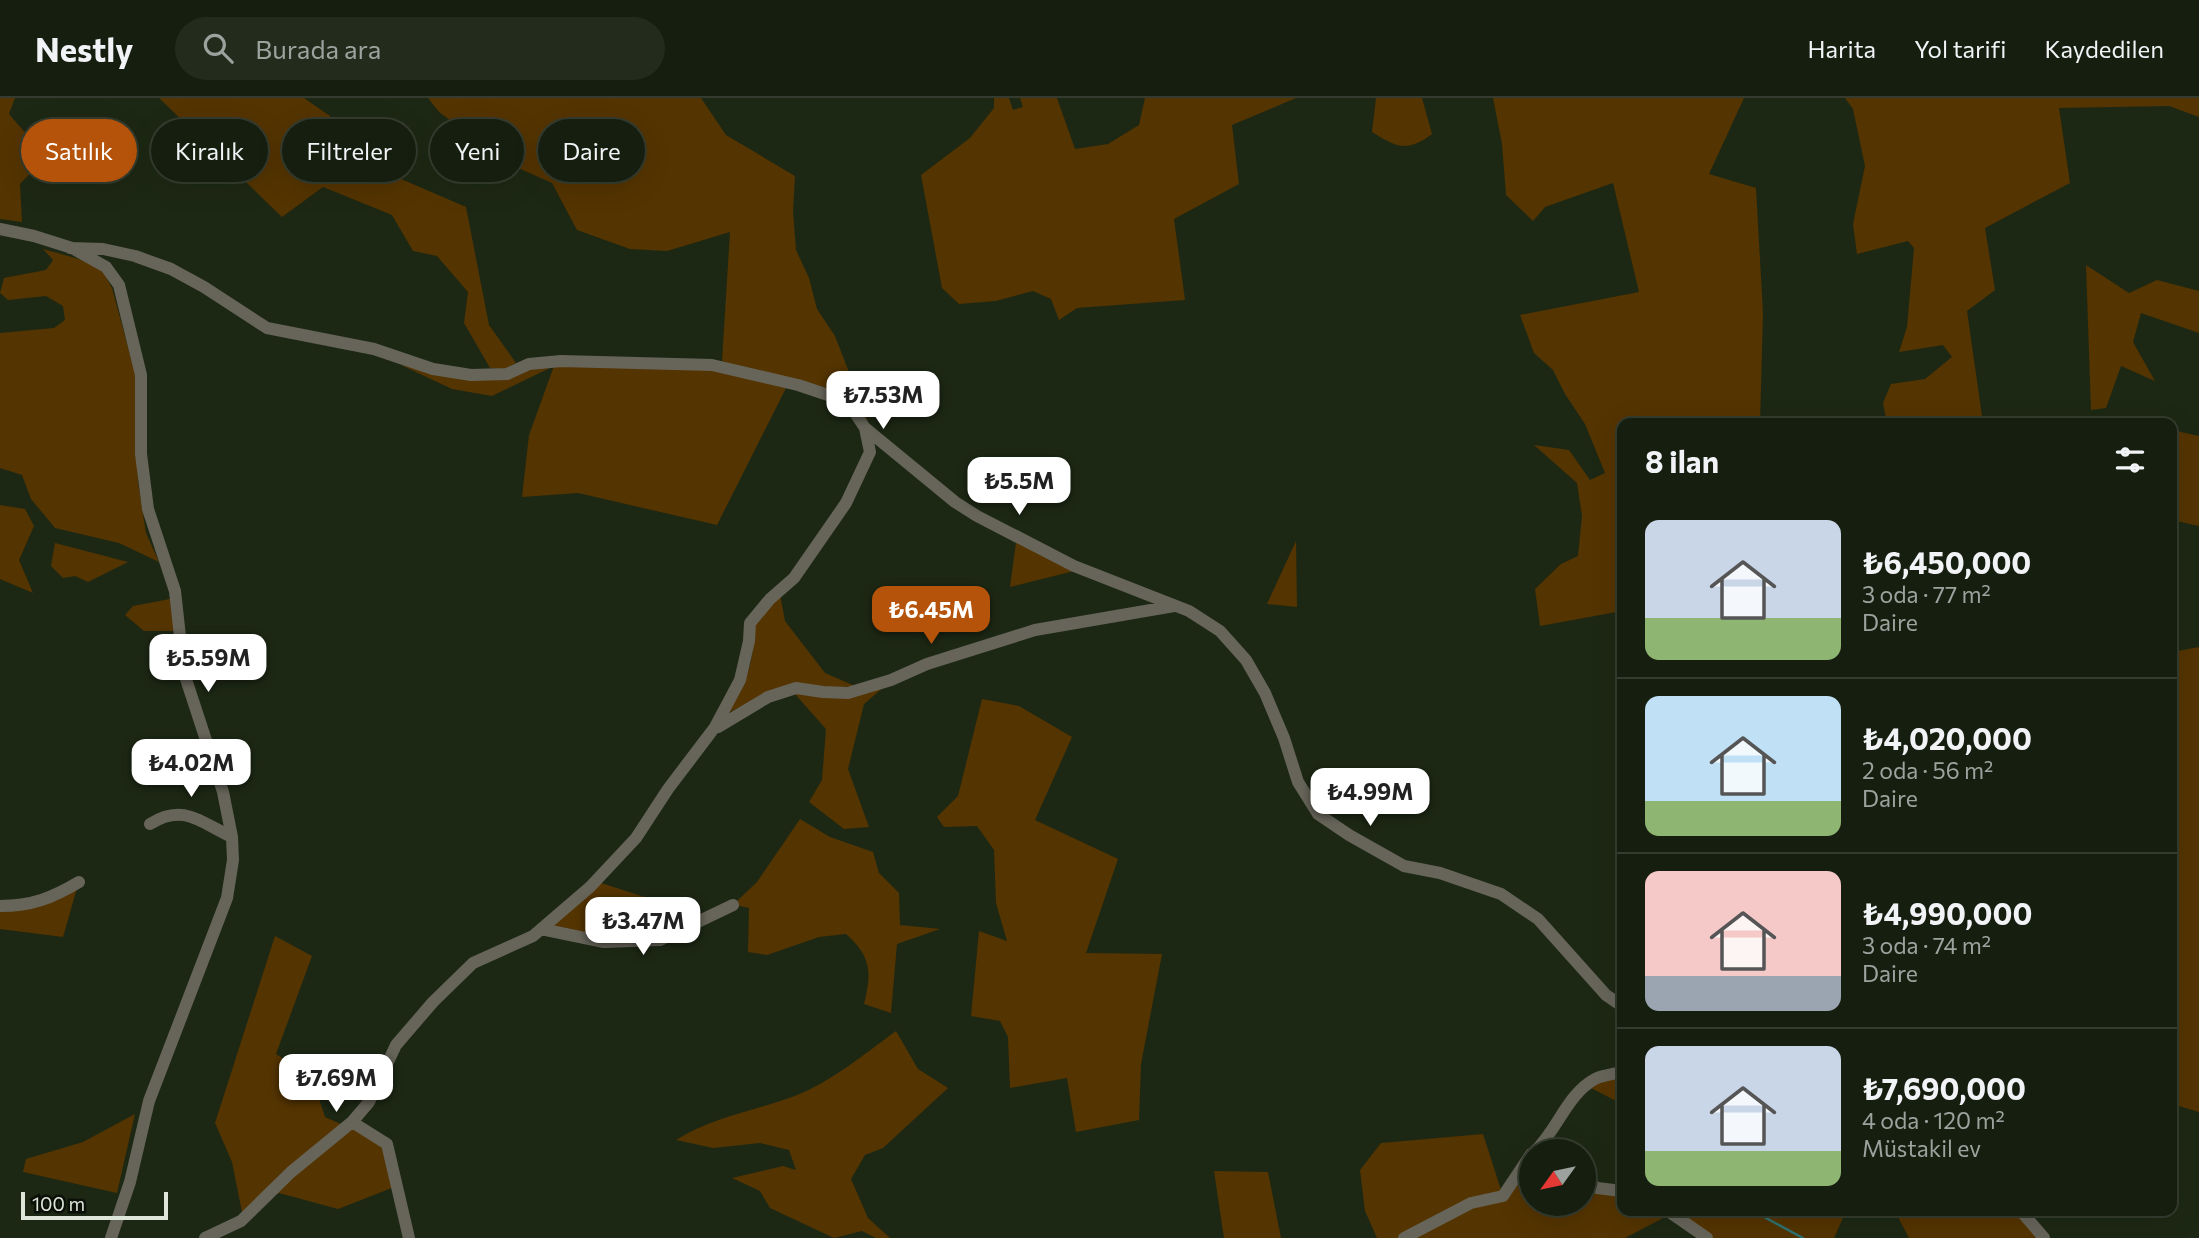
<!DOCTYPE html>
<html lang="tr">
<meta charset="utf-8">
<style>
body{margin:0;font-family:Commissioner,sans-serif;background:#232b1d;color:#f1f3f6;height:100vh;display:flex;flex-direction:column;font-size:26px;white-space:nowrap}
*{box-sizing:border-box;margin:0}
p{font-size:23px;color:#9ea29e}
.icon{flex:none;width:38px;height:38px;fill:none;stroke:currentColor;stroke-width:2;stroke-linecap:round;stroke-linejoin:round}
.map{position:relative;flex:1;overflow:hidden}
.details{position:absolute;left:1617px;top:320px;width:560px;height:798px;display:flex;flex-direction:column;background:#161e0f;border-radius:14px;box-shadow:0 7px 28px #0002,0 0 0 2px #353c2f}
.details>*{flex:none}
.hud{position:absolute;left:21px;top:21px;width:665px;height:63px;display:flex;gap:14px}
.needle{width:46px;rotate:237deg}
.controls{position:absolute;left:1519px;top:1041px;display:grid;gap:14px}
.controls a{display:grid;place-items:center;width:77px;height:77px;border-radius:50%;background:#161e0f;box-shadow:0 7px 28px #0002,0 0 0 2px #353c2f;font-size:35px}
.scale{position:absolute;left:21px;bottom:18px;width:147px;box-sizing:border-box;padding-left:7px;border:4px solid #dee6d9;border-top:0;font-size:19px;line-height:24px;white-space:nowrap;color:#dee6d9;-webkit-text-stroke:5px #0a0f07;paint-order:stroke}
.price{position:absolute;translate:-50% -60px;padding:0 16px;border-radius:14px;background:#fff;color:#222;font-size:23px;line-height:46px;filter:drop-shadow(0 2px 4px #0008)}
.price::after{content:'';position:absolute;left:50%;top:42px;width:21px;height:16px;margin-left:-10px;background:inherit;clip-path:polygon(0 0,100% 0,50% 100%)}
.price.selected{background:#b45309;color:#fff}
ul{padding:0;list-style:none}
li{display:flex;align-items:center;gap:21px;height:175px;padding:0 28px}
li+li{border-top:2px solid #353c2f}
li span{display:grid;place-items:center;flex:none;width:196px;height:140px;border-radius:14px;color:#555}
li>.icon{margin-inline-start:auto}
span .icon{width:84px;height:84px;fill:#fffc;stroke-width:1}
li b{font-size:30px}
h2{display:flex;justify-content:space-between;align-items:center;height:84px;padding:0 28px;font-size:30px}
.chip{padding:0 24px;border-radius:32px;background:#161e0f;box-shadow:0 7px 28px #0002,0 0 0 2px #353c2f;font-size:24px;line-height:63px}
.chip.selected{background:#b45309;color:#fff}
header{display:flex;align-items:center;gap:42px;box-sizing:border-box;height:98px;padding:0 35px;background:#161e0f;border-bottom:2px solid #353c2f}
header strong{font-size:33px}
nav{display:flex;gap:38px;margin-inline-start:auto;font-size:24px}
.search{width:490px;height:63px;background:#232b1d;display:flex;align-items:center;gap:18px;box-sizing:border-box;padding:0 24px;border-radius:38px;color:#9ea29e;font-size:26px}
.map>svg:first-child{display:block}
.green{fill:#543400}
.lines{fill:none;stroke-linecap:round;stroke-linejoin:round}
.stream{stroke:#2e726f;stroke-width:2.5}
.minor{stroke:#67655a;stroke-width:12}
</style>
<header>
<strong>Nestly</strong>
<div class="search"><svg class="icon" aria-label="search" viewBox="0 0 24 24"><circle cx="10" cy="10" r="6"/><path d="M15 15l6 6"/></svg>Burada ara</div>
<nav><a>Harita</a><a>Yol tarifi</a><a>Kaydedilen</a></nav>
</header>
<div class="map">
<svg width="2199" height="1140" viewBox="0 0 2199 1140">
<rect width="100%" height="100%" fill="#1d2814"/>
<!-- green -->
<path class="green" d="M0 0H15L9 16 46 59 20 86 22 124 0 121Z
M159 0H304L330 18 364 65 466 109 489 227 516 265 505 271 490 270 464 225 468 194 437 158 413 153 392 117 323 89 282 119Z
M428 0H701L726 37 795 78 793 113 796 152 809 180 817 211 835 238 868 323 855 310 722 263 730 134 667 153 630 151 577 132 552 85 507 65 439 14Z
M994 0H1009L1013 12 1023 9 1020 0H1057L1075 51 1108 46 1139 27 1145 0H1296L1232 27 1239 86 1174 121 1185 202 1077 210 1059 222 1051 201 1033 193 996 203 959 206 942 190 921 77 970 40 994 10Z
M1376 0H1422L1432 36C1407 55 1396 49 1372 34Z
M1493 0H1744L1709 76 1756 90 1763 215 1760 325 1622 326V513L1540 528 1535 491 1561 466 1578 458 1582 418 1577 385 1534 347 1569 352 1590 382 1605 375 1585 326 1565 296 1553 272 1534 255 1520 217 1639 194 1613 85 1545 109 1533 123 1506 97 1502 46Z
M1845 0H2199V19L2169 8 2059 10 2070 85 1985 130 1995 192 1967 213 1983 325H1887L1883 305 1891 286 1925 281 1952 259 1943 247 1899 254 1907 229 1914 150 1908 143 1857 156 1853 126 1865 68 1853 11Z
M43 151 79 161 102 172 112 190 136 279 138 384 146 435 159 464 119 445 55 430 31 401 22 377 0 370V235L54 230 65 222 63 208 46 198 8 202 0 195 4 180 46 172 53 162Z
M2086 167 2129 195 2157 182 2199 193V235L2141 215 2133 244 2155 283 2121 268 2106 310 2091 312Z
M399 266 436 277 554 267 712 272 786 290 717 427 578 395 522 399 529 337 554 268 492 298 452 291Z
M2172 332 2199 338V428L2172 422Z
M0 407 25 411 34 428 19 462 33 495 0 481Z
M1017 437 1082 471 1010 489Z
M1296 443 1297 509 1267 506Z
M55 445 128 464 88 484 75 478 63 480 51 468Z
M780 496 785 523 825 575 855 588 766 596 728 615C746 585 756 562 753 526Z
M170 501 174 533H144L125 517 133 508Z
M2199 549V1014L2172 1006V554Z
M885 588 864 606 848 671 869 729 844 731 809 704 822 682 826 631 794 595Z
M982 601 1019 608 1072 639 1035 722 1118 761 1086 855 1162 856 1141 966 1139 1022 1076 1034 1067 980 1010 990 1008 939 1000 923 971 918 979 833 1007 843 996 805 994 752 977 728 944 729 937 719 958 698Z
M800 721 830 739 873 754 879 775 899 795 900 827 940 831 897 846 891 915 864 906C872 874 871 858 846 836L819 839 767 857 748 854 749 810 736 807 737 803 757 784Z
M601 785 645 799 637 816 671 832C634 847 588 835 550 829Z
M77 790 63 839 0 831V812C30 813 52 806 77 790Z
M275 838 312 858 276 956 312 979 325 1019 387 1046 397 1088 338 1111 279 1095 242 1114 232 1064 215 1025Z
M896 933 918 971 948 990 883 1050 865 1057 851 1081 868 1120 890 1140H876L862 1133 834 1140 770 1110 760 1093 732 1080 783 1068 796 1072 789 1052 760 1045 713 1050 676 1042C711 1020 753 1013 792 999 830 985 863 957 896 933Z
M1622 977V1006L1591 990 1596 983Z
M135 1016 117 1095 23 1074 26 1061 83 1044Z
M1483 1036 1503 1098 1531 1059V1106H1584V1085L1622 1098V1113H1658L1667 1118 1625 1140H1377L1365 1113 1360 1072 1381 1045Z
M1214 1073 1268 1074 1281 1140H1224Z
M1674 1113H1846L1834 1140H1713Z
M1899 1113H2015L2039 1140H1909L1899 1121Z"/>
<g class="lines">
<!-- stream -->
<path class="stream" d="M1753 1113 1803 1140"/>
<!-- minor -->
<path class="minor" d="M0 131 34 138 72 150 106 169 119 187 141 277V356L148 411 175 493 184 575 223 694 232 739 233 762 227 800 149 1003 130 1084 111 1140
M70 150 103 151 135 158 171 171 204 189 267 230 374 251 433 271 471 277 507 276 529 266 561 263 712 267 798 287 831 298 855 315 865 330 870 354 846 405 794 480 770 501 750 525 749 543 740 582 715 629 668 691 636 740 590 789 533 838 473 865 433 904 396 947 369 1004 352 1024
M865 330 955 404 977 418 1074 468 1189 513 1220 533 1246 562 1265 595 1284 640 1298 684 1318 716 1349 737 1404 768 1440 775 1501 796 1538 821 1606 897 1622 908
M718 629 768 599 796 590 823 594 848 595 891 582 927 566 1035 532 1174 508
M150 726C183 705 200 724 232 739
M0 808C32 808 52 800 79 784
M541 831 604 844 660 842 733 807
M1534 1054C1557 1033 1567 996 1595 981 1603 977 1614 976 1622 974
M1584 1080 1597 1090 1622 1093
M1668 1113 1707 1140
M2021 1113 2044 1140
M205 1140 241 1123 291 1074 352 1024 387 1046 409 1140
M1404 1140 1471 1105 1503 1098 1531 1056"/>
</g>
</svg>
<div class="controls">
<a><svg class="needle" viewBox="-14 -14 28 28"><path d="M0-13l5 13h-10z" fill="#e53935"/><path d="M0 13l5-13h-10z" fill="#9ea29e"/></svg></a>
</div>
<div class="scale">100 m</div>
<b class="price" style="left:883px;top:333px">₺7.53M</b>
<b class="price" style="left:1019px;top:419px">₺5.5M</b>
<b class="price selected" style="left:931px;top:548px">₺6.45M</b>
<b class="price" style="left:208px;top:596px">₺5.59M</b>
<b class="price" style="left:191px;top:701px">₺4.02M</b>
<b class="price" style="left:1370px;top:730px">₺4.99M</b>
<b class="price" style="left:643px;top:859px">₺3.47M</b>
<b class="price" style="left:336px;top:1016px">₺7.69M</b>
<div class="hud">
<a class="chip selected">Satılık</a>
<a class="chip">Kiralık</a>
<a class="chip">Filtreler</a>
<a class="chip">Yeni</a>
<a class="chip">Daire</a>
</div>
<section class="details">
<h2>8 ilan<svg class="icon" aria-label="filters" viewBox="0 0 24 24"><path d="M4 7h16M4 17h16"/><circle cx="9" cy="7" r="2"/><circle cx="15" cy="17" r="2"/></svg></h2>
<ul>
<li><span style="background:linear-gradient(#c9d6e8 70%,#8fb573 0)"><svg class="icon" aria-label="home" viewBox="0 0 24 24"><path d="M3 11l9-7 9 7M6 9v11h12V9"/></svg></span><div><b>₺6,450,000</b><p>3 oda · 77 m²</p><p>Daire</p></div></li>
<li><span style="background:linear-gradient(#bfe0f5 75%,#8fb573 0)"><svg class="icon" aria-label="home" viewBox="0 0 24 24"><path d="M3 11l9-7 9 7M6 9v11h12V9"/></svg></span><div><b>₺4,020,000</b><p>2 oda · 56 m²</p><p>Daire</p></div></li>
<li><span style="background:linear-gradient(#f6c9c9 75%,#9aa5b1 0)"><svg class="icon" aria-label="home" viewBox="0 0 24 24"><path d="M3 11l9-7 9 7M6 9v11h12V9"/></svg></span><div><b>₺4,990,000</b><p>3 oda · 74 m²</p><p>Daire</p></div></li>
<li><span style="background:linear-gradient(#c9d6e8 75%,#8fb573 0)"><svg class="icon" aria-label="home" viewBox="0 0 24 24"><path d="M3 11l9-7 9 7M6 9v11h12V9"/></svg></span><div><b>₺7,690,000</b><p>4 oda · 120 m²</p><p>Müstakil ev</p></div></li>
</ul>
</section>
</div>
